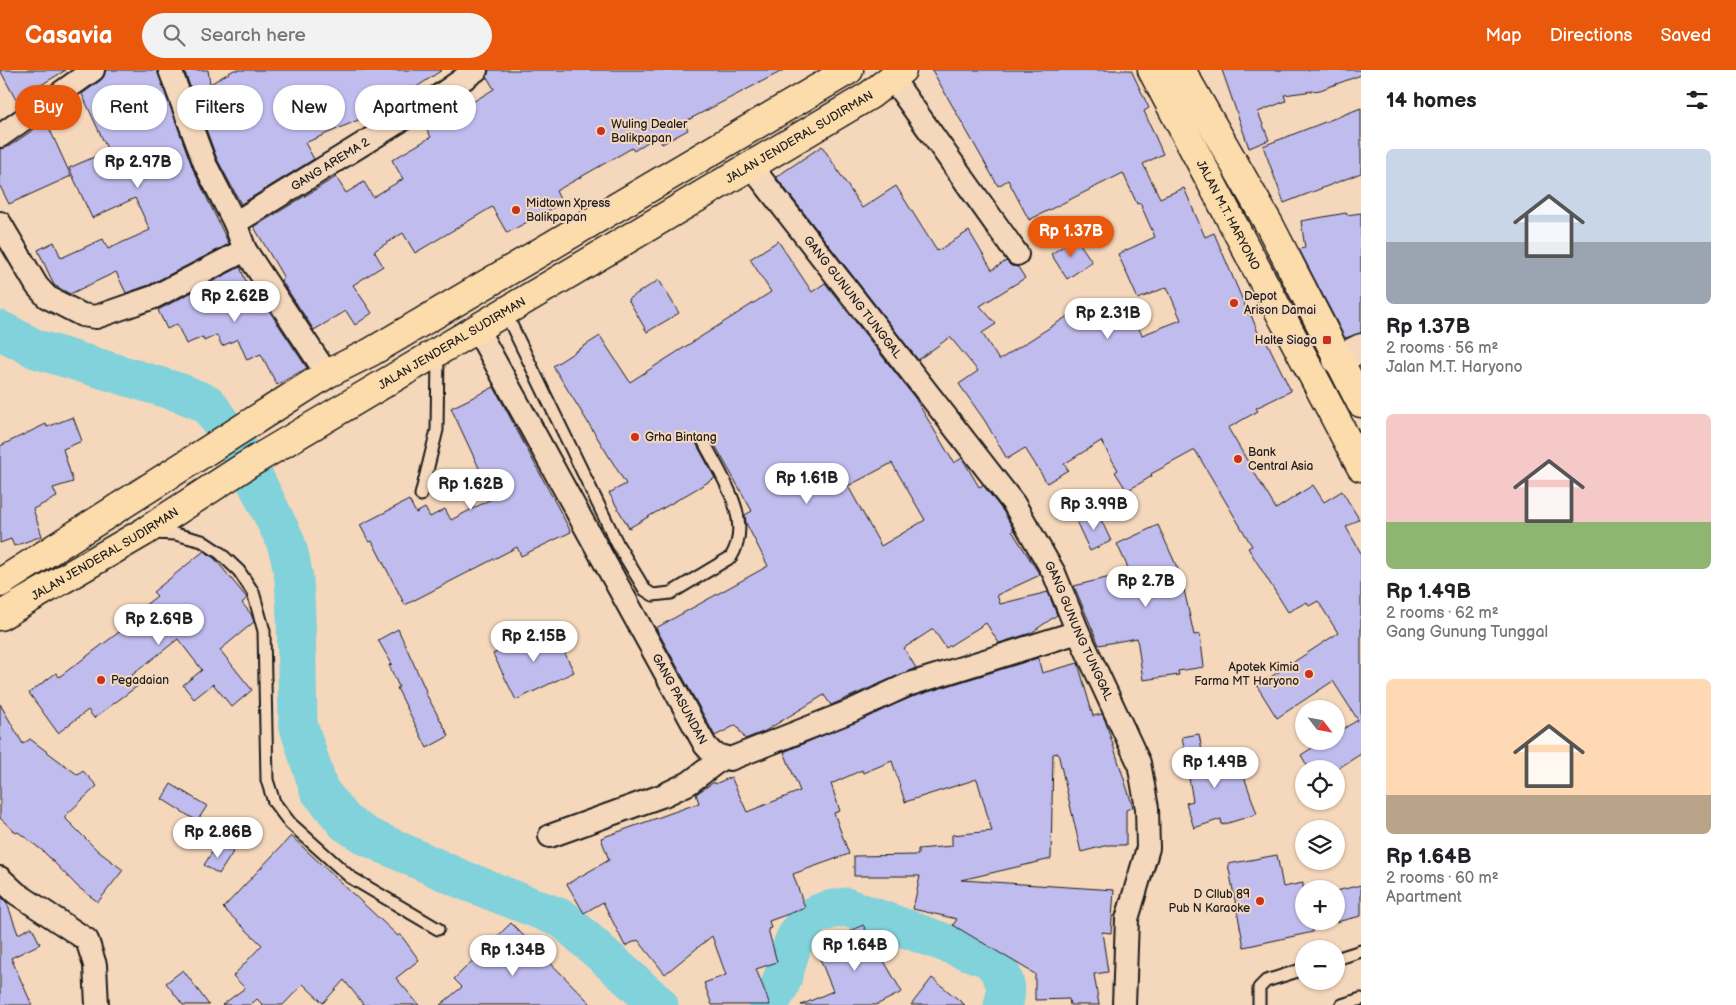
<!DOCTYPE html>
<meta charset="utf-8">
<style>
body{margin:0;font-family:"Balsamiq Sans",sans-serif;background:#f2f2f2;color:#202124;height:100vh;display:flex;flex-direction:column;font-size:19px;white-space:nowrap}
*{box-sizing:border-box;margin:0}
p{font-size:16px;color:#757577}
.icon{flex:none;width:28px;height:28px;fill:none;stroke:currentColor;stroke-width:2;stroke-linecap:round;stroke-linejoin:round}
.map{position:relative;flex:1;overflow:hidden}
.drawer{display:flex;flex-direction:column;background:#fff;width:375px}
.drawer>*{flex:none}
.top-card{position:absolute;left:15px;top:15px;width:475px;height:45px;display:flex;gap:10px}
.needle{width:32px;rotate:122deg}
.controls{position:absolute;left:1295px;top:630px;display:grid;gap:10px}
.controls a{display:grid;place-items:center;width:50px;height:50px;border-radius:50%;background:#fff;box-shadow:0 1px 4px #0004;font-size:25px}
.price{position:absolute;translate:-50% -42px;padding:0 11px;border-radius:18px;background:#fff;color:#222;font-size:16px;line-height:32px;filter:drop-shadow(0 1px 2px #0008)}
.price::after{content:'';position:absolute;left:50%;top:30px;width:15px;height:11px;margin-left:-8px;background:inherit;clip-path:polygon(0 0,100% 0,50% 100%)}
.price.current{background:#ea580c;color:#fff}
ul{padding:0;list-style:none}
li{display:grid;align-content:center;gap:10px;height:265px;padding:0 25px}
li span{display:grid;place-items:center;height:155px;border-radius:8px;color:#555}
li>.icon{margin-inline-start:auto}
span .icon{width:90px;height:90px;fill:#fffc;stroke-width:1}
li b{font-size:21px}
h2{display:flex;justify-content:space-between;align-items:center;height:60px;padding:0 25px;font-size:21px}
.pill{padding:0 18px;border-radius:22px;background:#fff;box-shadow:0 1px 4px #0004;font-size:18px;line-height:45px}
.pill.current{background:#ea580c;color:#fff}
header{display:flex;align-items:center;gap:30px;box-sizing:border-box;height:70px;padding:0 25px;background:#ea580c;color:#fff}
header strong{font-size:24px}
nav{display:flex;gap:28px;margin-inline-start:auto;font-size:18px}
.search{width:350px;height:45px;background:#f2f2f2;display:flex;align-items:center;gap:12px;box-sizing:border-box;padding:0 18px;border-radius:28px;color:#757577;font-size:19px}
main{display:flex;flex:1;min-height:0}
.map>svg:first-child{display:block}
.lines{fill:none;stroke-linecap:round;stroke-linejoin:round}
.river{stroke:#81d2da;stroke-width:39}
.building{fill:#c0bcee;stroke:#1c1c1c;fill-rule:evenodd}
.service-casing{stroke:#1c1c1c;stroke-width:15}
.minor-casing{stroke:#1c1c1c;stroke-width:26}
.tertiary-casing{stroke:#1c1c1c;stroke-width:31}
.primary-casing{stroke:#1c1c1c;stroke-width:31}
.trunk-casing{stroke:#1c1c1c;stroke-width:31}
.service{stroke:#f5d7bb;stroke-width:11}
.minor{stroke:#f5d7bb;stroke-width:22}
.tertiary{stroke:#f5d7bb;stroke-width:28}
.primary{stroke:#fddcac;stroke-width:28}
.trunk{stroke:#fddcac;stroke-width:28}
.poi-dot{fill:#c8321e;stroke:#f5d7bb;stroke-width:2}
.labels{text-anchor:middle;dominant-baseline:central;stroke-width:4;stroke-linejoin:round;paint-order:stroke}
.poi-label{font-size:12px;fill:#1c1c1c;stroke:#f5d7bb;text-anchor:start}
.street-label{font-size:12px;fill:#1c1c1c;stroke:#f5d7bb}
</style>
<header>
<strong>Casavia</strong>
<div class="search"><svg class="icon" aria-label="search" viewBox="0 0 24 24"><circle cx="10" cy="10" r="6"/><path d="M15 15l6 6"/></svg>Search here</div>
<nav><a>Map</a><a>Directions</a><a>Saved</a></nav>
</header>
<main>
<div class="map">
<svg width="1361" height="935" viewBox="0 0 1361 935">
<rect width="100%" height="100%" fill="#f5d7bb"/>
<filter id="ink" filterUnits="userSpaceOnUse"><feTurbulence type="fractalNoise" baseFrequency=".02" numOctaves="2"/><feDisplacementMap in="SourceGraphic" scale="10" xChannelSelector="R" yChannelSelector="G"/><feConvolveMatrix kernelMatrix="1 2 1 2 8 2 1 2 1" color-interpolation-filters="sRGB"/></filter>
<g filter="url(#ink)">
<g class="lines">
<!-- river -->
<path class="river" d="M0 260 36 279 181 323 208 334 246 391 285 470 290 487 294 509 296 546 298 654 319 720 346 753 366 766 461 809 563 849 659 935
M768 935C772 928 777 922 780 915 789 893 790 865 810 849 820 840 834 839 846 837L990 889C1003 904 1010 916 1003 935"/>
</g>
<!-- building -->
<path class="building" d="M0 0H66L16 30Z
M106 0H157L193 99 229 174 149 215 126 223 116 202 70 224 54 215 38 180 54 172 61 188 103 169 108 179 150 160 135 128 92 148 69 98 108 81 82 24 101 10Z
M184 0H208L210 14 234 0H442L373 46 372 44 305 73 314 89 241 134 217 89Z
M489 0H784L684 52 688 60 662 74 658 65 634 81 632 78 556 121 562 133 507 163 492 137 415 183 403 163 374 181 383 196 353 215 372 243 355 255 346 241 314 260 281 210 284 208 254 157 336 107 346 123 364 112 373 127 403 109 392 90 431 67 427 60 494 19 487 7Z
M932 0H1131L1149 38 1144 41 1163 84 1143 94 1160 128 1184 118 1205 167 1214 163 1249 245H1251L1261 270 1265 268 1291 321 1256 338 1258 341 1228 358 1276 439 1313 415 1324 432 1342 421 1359 449 1346 457 1361 483V684L1337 699H1309L1301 685 1323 671H1336V663L1358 650 1333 611 1277 648 1257 616 1338 563 1318 531 1309 536 1307 532 1288 542 1248 478 1252 476 1195 380 1151 404 1152 406 1127 421 1115 402 1118 400 1101 371 1064 394 1068 400 1047 413 1025 378 1007 389 985 351 959 314 978 301 950 267 918 290 776 107 822 76 862 138 896 116 937 181 969 161 992 200 1006 191 1011 196 1018 197 1025 208 980 236 996 254 982 263 999 290 1085 235 1096 253 1128 237 1142 265 1181 250 1167 217 1138 229 1118 184 1155 167 1140 133 1137 134 1123 103 1029 150 1008 110 998 116Z
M1222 0H1361V5L1320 20 1284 25 1286 31 1258 42 1269 70 1249 78Z
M1361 38V103L1284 133 1263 76Z
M46 51 71 106 9 134 0 116V79L8 77Z
M1346 143 1347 145 1361 143V263L1345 268 1299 179 1305 178 1301 151Z
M1076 168 1092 192 1067 209 1051 184Z
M778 171 812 222 825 213 915 328 954 393 962 388 979 417 983 415 1003 441 1014 460 1012 461 1040 505 997 525 1000 534 1048 522 1057 545 1031 563 999 573 986 553 946 578 933 559 904 578 916 598 913 599 831 635 824 625 765 661 745 669 736 655 715 666 656 558 768 496 746 453 745 445 752 441 711 368 704 365 697 368V375L715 408 629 458 609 423 626 414 553 296 600 266 630 312 771 222 750 189ZM892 393 925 450 881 476 848 416Z
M240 197 251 224 256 221 307 298 277 315 261 284 247 290 238 269 222 276 217 265 204 271 203 267 186 274 177 254 167 259 158 240Z
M659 210 679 243 647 262 628 229Z
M494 317 571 462 521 486 517 477 405 535 372 471 369 472 360 455 409 430 416 443 425 438 430 447 445 439 451 450 493 428 451 338Z
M73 347 82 371 63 379 73 412 53 418 57 427 33 439 42 466 14 476 11 469 0 473V376L46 354 47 357Z
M1097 441 1111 471 1090 481 1076 451Z
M1158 455 1181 506 1194 565 1200 564 1204 597 1178 601 1179 605 1143 610 1137 568 1099 575 1074 516 1130 502 1117 474Z
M204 481 215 489 247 528 242 533 251 544 254 552 220 580 252 620 232 637 213 614 194 629 183 615 202 600 178 569 132 605 139 615 94 648 88 640 58 663 29 623 56 603 59 607 130 554 126 550 157 526 153 522Z
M551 555 574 602 516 630 493 584Z
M398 559 426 621 425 622 449 666 427 678 397 618 399 617 389 595 392 594 378 570Z
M1038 588 1042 603 1078 593 1093 646 1102 644 1105 650 1133 737 1126 740V775H1108L1081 782 1058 683 1053 684 1051 789 961 810 1114 820 1111 863 1102 862 1108 902 1094 904 1099 935H1070L1069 929 1035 930V904L953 855 957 849 913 839 920 806H854V786L918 785V779L952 776V765L992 761 977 709 905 732 892 691 863 703 862 700 831 714 840 741 834 743 849 784 793 804 805 838 769 851 771 858 768 859 777 892 756 899 770 935H712L704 913 726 905 712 866 665 904 638 870 625 876 603 832 584 843 567 814 609 790 601 768 699 733 696 724 714 712 715 714 731 707 747 742 800 721 784 682 912 627Z
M0 634 23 674 30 669 78 705 83 701 97 716 64 747 98 781 123 800 98 832 78 817 43 781 18 762 16 763 0 748Z
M1199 664 1206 703 1239 692 1257 744 1222 755 1221 749 1194 758 1186 733 1193 731 1182 667Z
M171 714 207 736 197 751 162 729Z
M291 766 398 866 400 864 419 890 396 908 419 935H364L344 910 323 933 303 914 283 935H263L257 929 250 935H222L245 918 233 906 262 875 223 838Z
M218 773 233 782 219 804 204 795Z
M1277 785 1283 817 1303 813 1304 851H1311L1313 862 1244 877 1228 794Z
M1361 815V846L1336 852V821Z
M0 826 7 833 18 864 32 857 40 874 11 888 32 935H0Z
M511 853 592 935H440L462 917 454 909Z
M863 855 902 922 876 935H801L833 921 816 879Z
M183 900 209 935H183L166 913Z
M932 908 965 935H911Z"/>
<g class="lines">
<defs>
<path id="service" d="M505 242 618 475 645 520 653 525 671 523 731 487C754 450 721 406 704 372
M421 425 437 360 438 283
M152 463 175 464 202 471 220 483 239 501 253 522 264 561 267 710 274 732 290 753 350 807 438 859
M1336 889 1361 881
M1259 935V918L1266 911 1304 899
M1342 935 1361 929"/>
<g id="minor">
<path d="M170 0 205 94 235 153 245 180 327 304"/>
<path d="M892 8 1017 184"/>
<path d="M0 66 93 0"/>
<path id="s1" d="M751 96 1014 434 1054 503 1078 562 1139 693 1147 738 1148 778 1127 849 1124 935"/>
<path d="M0 153 37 216 47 227 82 245 96 247 154 227 245 180"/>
<path id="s2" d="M235 153 432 31 476 0"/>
<path id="s3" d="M477 259 705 675 713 684 730 689 851 641 907 615 1078 562"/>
<path d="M550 766 664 725 689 713 722 688"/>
<path d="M0 808 16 823 87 870 95 895 97 935"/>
</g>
<path id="tertiary" d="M1337 290 1361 278"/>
<g id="primary">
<path id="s4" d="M1152 0 1361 397"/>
<path d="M1181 0 1270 156 1361 333"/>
</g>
<g id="trunk">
<path d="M0 513 327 304 371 282 849 0"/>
<path id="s5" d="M0 546 144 462 247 395 870 25 902 0"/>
</g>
</defs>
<!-- service casing -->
<use href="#service" class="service-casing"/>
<!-- minor casing -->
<use href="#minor" class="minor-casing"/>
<!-- tertiary casing -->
<use href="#tertiary" class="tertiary-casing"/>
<!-- primary casing -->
<use href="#primary" class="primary-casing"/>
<!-- trunk casing -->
<use href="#trunk" class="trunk-casing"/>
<!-- service -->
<use href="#service" class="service"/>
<!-- minor -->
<use href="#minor" class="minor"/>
<!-- tertiary -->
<use href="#tertiary" class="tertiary"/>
<!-- primary -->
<use href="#primary" class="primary"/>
<!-- trunk -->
<use href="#trunk" class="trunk"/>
</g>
</g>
<!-- markers -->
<g class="poi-dot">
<circle cx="601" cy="61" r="5"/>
<circle cx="516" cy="140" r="5"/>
<circle cx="1234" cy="233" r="5"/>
<rect x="1322" y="265" width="10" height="10" rx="2.5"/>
<circle cx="635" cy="367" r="5"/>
<circle cx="1238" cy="389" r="5"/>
<circle cx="1309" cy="604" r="5"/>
<circle cx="101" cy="610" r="5"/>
<circle cx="1260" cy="831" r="5"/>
</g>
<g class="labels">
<!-- poi labels -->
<g class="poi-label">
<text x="611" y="54">Wuling Dealer<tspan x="611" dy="14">Balikpapan</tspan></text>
<text x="526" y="133">Midtown Xpress<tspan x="526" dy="14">Balikpapan</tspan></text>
<text x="1244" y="226">Depot<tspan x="1244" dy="14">Arison Damai</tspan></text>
<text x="1317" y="270" text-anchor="end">Halte Siaga</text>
<text x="645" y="367">Grha Bintang</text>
<text x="1248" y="382">Bank<tspan x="1248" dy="14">Central Asia</tspan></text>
<text x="1299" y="597" text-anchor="end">Apotek Kimia<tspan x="1299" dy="14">Farma MT Haryono</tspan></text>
<text x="111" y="610">Pegadaian</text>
<text x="1250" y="824" text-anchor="end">D Cllub 89<tspan x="1250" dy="14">Pub N Karaoke</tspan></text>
</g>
<!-- street labels -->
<g class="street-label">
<text stroke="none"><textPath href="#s5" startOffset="932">JALAN JENDERAL SUDIRMAN</textPath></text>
<text stroke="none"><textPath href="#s2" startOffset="112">GANG AREMA 2</textPath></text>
<text stroke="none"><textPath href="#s4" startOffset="164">JALAN M.T. HARYONO</textPath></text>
<text stroke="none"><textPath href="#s1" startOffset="166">GANG GUNUNG TUNGGAL</textPath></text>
<text stroke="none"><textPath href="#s5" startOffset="528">JALAN JENDERAL SUDIRMAN</textPath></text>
<text stroke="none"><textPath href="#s5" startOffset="122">JALAN JENDERAL SUDIRMAN</textPath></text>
<text stroke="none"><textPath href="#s1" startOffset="571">GANG GUNUNG TUNGGAL</textPath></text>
<text stroke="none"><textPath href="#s3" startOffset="422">GANG PASUNDAN</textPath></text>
</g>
</g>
</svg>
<div class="controls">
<a><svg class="needle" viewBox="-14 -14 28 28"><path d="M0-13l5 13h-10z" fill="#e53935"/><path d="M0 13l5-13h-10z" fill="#757577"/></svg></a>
<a><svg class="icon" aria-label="locate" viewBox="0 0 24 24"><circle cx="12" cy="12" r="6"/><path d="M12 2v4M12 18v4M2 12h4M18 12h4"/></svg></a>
<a><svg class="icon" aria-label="layers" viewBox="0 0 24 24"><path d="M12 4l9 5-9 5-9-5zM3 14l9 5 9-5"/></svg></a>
<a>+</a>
<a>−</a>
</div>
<b class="price" style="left:138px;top:119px">Rp 2.97B</b>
<b class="price current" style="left:1071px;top:188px">Rp 1.37B</b>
<b class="price" style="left:235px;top:253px">Rp 2.62B</b>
<b class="price" style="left:1108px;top:270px">Rp 2.31B</b>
<b class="price" style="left:807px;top:435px">Rp 1.61B</b>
<b class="price" style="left:471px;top:441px">Rp 1.62B</b>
<b class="price" style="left:1094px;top:461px">Rp 3.99B</b>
<b class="price" style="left:1146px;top:538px">Rp 2.7B</b>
<b class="price" style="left:159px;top:576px">Rp 2.69B</b>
<b class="price" style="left:534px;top:593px">Rp 2.15B</b>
<b class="price" style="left:1215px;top:719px">Rp 1.49B</b>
<b class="price" style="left:218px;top:789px">Rp 2.86B</b>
<b class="price" style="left:855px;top:902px">Rp 1.64B</b>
<b class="price" style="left:513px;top:907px">Rp 1.34B</b>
<div class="top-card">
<a class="pill current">Buy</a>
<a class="pill">Rent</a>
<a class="pill">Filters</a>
<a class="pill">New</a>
<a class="pill">Apartment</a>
</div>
</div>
<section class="drawer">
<h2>14 homes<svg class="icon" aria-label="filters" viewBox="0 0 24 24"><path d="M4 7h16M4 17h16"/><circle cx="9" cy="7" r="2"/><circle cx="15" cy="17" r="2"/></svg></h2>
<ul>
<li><span style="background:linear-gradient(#c9d6e8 60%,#9aa5b1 0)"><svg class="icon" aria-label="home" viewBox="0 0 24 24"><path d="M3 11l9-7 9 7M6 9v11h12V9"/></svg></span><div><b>Rp 1.37B</b><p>2 rooms · 56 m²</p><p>Jalan M.T. Haryono</p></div></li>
<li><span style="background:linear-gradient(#f6c9c9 70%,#8fb573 0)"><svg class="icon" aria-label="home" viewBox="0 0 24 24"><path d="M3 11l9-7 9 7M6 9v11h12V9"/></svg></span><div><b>Rp 1.49B</b><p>2 rooms · 62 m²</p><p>Gang Gunung Tunggal</p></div></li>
<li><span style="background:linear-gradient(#ffd9b3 75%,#b9a48a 0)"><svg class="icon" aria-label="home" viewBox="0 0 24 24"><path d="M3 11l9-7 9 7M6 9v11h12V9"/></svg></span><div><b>Rp 1.64B</b><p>2 rooms · 60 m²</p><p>Apartment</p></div></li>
</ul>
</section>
</main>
